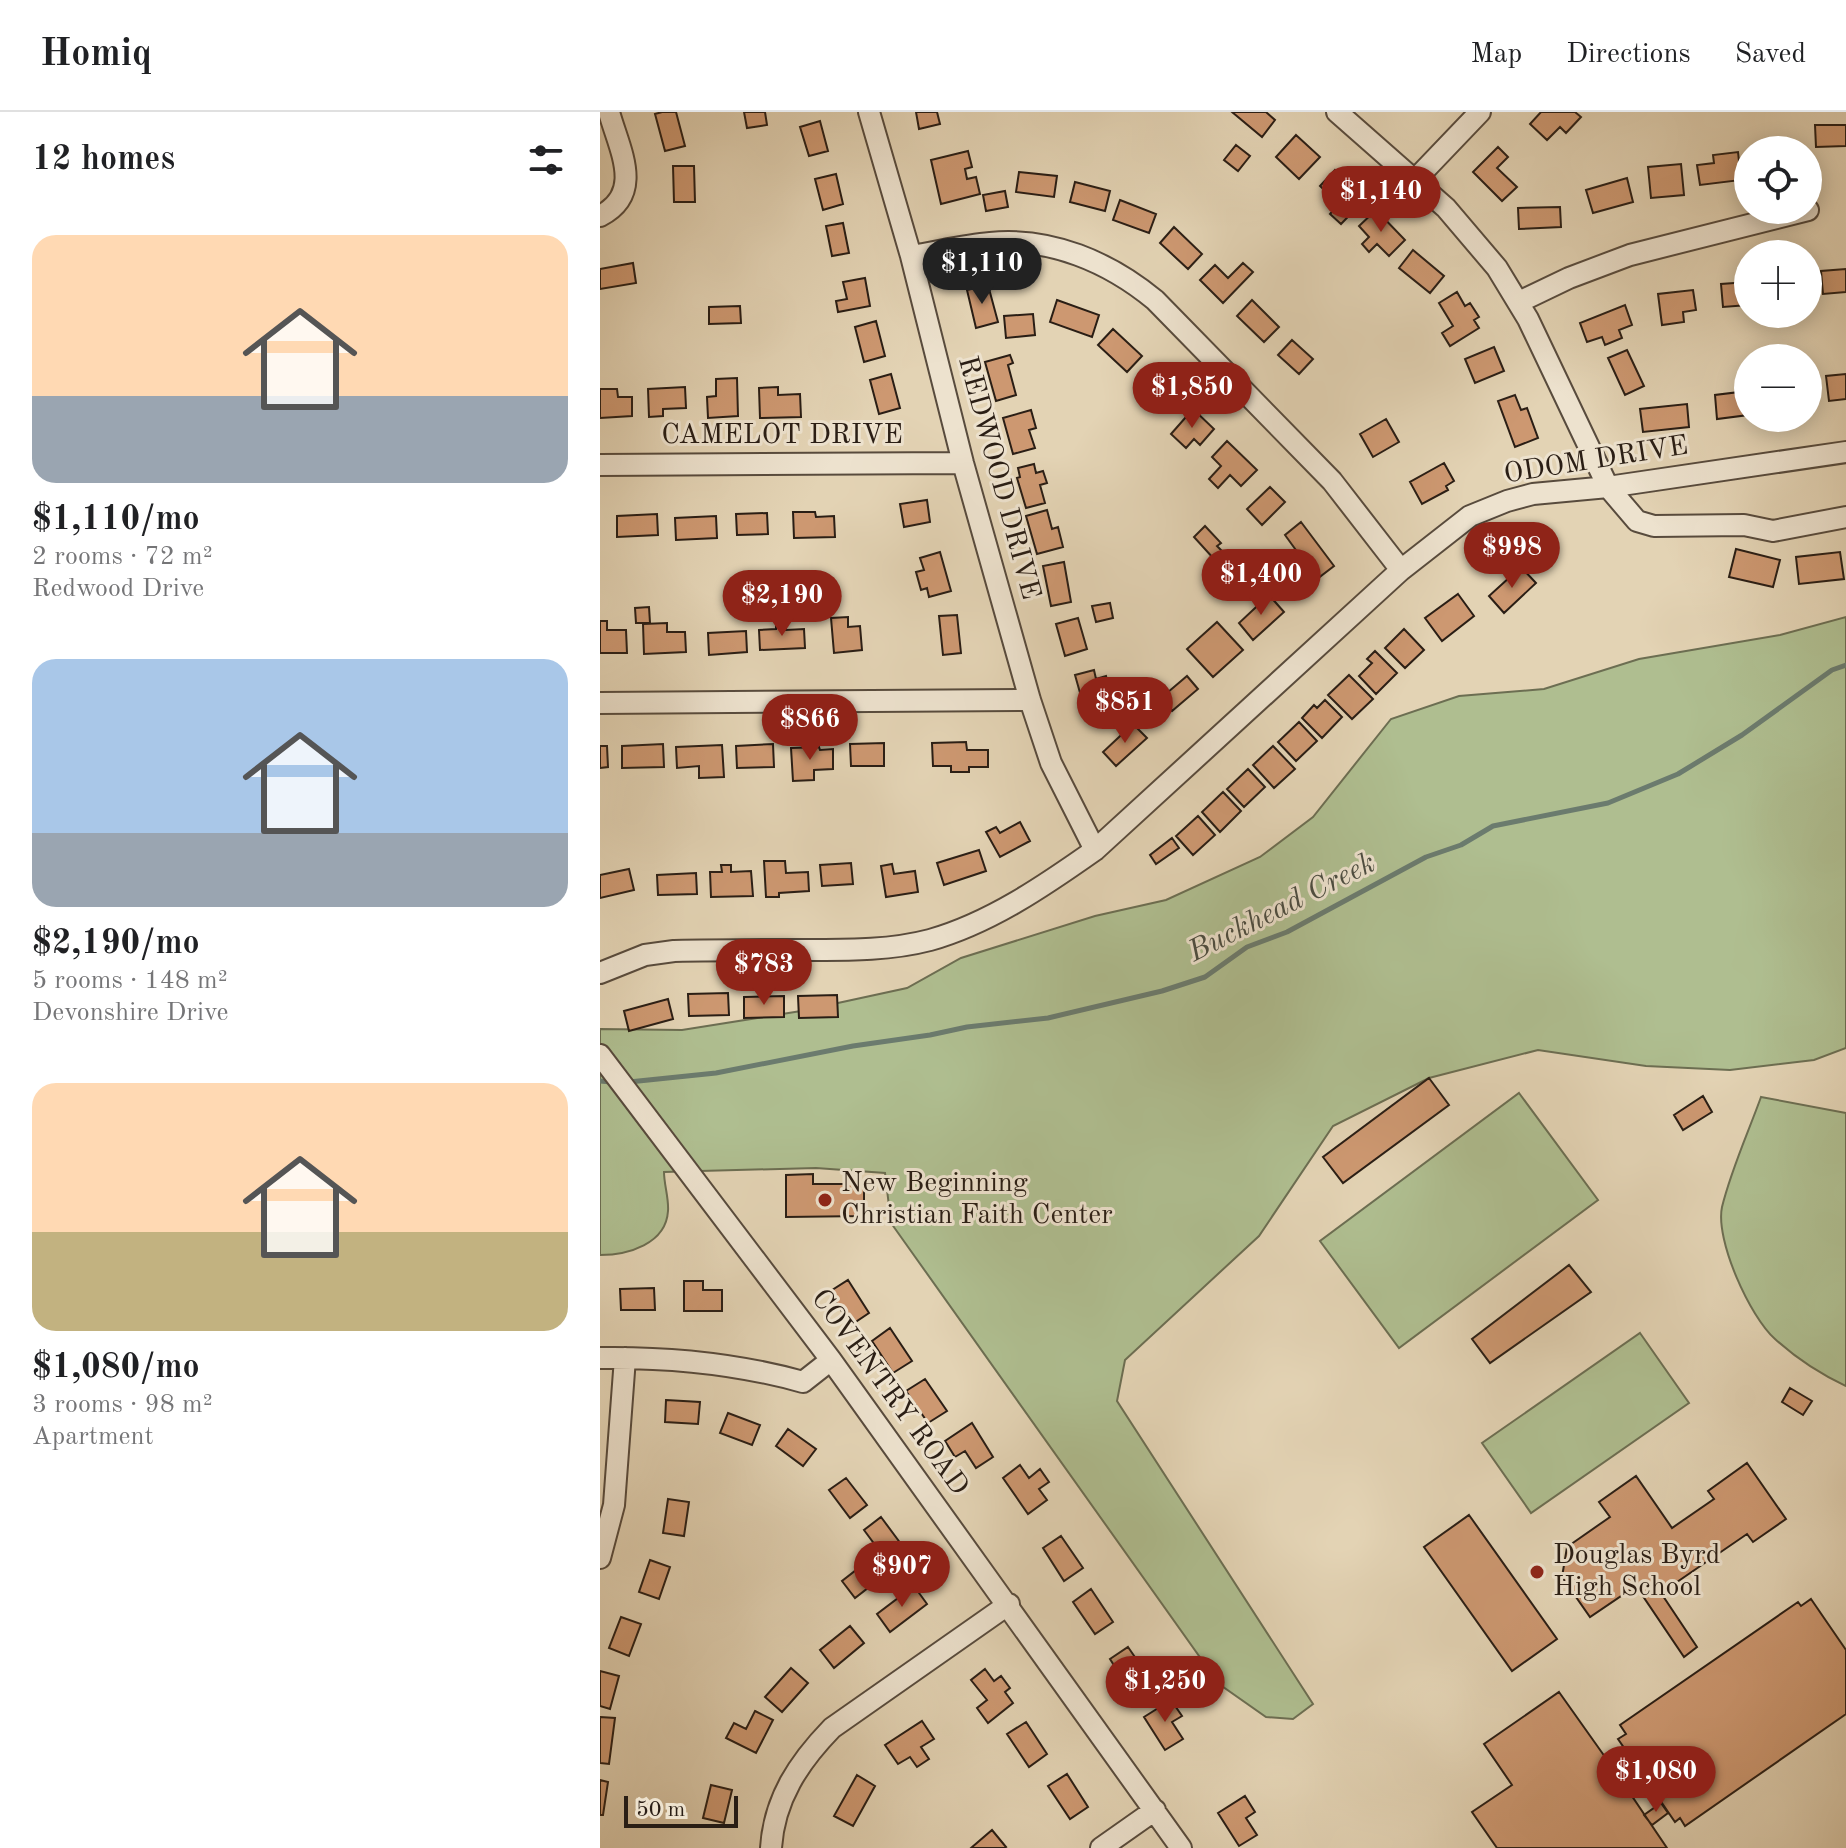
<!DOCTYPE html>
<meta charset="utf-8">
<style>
body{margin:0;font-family:"Old Standard TT",serif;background:#f6f6f6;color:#202124;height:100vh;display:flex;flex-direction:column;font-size:30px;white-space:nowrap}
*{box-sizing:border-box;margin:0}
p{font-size:26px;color:#757577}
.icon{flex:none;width:44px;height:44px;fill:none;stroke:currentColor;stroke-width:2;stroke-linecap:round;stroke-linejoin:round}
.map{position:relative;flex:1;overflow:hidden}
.side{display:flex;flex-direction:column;background:#fff;width:600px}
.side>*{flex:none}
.tools{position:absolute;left:1134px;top:24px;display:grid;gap:16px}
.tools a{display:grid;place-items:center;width:88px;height:88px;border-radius:50%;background:#fff;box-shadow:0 4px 20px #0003;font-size:40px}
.scale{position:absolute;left:24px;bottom:20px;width:114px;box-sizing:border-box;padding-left:8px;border:4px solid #2a1e15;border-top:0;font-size:22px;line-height:28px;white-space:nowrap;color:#2a1e15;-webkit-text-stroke:6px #ede2ce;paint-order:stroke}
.price{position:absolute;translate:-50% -68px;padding:0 18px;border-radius:28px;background:#8f2418;color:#fff;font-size:26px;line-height:52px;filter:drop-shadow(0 2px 4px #0008)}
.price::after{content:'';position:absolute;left:50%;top:48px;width:24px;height:18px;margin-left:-12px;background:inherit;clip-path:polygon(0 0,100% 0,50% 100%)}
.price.active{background:#222;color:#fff}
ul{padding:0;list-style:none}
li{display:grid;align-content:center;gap:16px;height:424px;padding:0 32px}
li span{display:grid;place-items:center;height:248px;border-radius:24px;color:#555}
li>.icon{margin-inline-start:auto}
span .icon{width:144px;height:144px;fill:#fffc;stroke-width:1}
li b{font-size:34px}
h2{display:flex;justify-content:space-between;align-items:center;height:96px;padding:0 32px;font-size:34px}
header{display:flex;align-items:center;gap:48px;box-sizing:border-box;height:112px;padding:0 40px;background:#fff;border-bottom:2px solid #e0e0e0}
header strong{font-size:38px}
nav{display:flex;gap:44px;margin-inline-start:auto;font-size:28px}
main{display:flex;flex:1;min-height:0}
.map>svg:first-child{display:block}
.green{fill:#afbe90;stroke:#6c6e52;stroke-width:2}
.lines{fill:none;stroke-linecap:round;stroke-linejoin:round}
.stream{stroke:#6b7b6e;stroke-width:5}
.building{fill:#cd9871;stroke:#2a1e15;stroke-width:2}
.minor-casing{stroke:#584b3d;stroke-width:24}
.minor{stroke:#ede2ce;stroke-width:20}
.poi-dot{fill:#8f2418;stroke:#ede2ce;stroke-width:3}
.labels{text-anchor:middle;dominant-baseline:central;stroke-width:6;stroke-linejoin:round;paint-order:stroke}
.street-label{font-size:28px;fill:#2a1e15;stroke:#ede2ce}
.poi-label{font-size:28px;fill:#2a1e15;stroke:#ede2ce;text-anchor:start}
.water-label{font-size:30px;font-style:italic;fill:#4a4c41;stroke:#ede2ce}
</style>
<header>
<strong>Homiq</strong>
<nav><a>Map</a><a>Directions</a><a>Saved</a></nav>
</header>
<main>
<section class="side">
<h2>12 homes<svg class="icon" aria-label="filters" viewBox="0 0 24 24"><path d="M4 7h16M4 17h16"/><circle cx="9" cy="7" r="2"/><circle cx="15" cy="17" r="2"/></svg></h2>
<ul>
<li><span style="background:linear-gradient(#ffd9b3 65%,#9aa5b1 0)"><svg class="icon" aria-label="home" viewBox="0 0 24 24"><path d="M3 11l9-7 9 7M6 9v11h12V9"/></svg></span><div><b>$1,110/mo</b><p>2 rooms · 72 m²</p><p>Redwood Drive</p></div></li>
<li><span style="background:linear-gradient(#a9c7e8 70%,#9aa5b1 0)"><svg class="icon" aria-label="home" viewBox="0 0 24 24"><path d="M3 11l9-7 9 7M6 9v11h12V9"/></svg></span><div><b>$2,190/mo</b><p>5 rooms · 148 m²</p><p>Devonshire Drive</p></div></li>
<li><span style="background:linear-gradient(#ffd9b3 60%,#c2b280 0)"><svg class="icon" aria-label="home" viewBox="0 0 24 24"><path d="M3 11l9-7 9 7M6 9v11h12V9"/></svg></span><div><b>$1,080/mo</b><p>3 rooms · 98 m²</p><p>Apartment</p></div></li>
</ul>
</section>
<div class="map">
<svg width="1246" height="1736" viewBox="0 0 1246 1736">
<rect width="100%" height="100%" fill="#e3d3b4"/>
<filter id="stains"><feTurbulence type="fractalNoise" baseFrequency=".0025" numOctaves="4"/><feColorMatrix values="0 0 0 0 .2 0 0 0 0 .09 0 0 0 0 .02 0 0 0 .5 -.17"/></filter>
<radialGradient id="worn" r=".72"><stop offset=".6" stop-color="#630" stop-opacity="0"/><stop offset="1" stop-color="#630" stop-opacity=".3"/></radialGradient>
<!-- green -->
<path class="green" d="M1246 505V936L1214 948 1130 958 1046 954 938 938 829 966 733 1014 659 1124 525 1248 517 1289 713 1592 693 1607 666 1605 619 1572 291 1111 285 1061 216 1056 64 1060C64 1073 69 1086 68 1099 66 1132 28 1143 0 1143V917L82 918 201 899 307 876 361 846 495 804 566 788 660 745 713 705 791 607 859 584 944 577 1039 547 1180 523Z
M919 981 998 1088 799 1236 720 1129Z
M1161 985 1246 1001V1274C1220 1262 1197 1247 1175 1227 1150 1205 1115 1128 1122 1095 1131 1058 1148 1021 1161 985Z
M1040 1221 1089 1291 931 1401 882 1331Z"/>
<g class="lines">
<!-- stream -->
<path class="stream" d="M0 969 11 970
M29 970 116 961 253 934 330 923 367 915 448 906 562 879 605 865 647 835 687 820 826 745 861 733 893 714 1008 691 1078 662 1142 623 1232 558 1246 553"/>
</g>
<!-- building -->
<path class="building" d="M62 0H76L85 34 65 39 55 2Z
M144 0H165L167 13 147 16Z
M316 0H337L340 12 319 17Z
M632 0H666L675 8 662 25Z
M941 0H975L981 5 966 21 960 15 947 28 930 12Z
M220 9 228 39 209 44 200 15Z
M1215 13H1246V34L1216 35Z
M696 23 720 45 699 67 676 45Z
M636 33 650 44 638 59 624 48Z
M898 35 908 45 897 56 917 75 902 89 873 60Z
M368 39 372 55 365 57 367 67 376 65 380 82 341 92 331 48Z
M1138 40 1141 68 1100 73 1097 53 1114 51 1113 43Z
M1081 52 1084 83 1051 86 1048 55Z
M73 54H94L95 90H74Z
M735 58 765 87 741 112 730 102 739 92 720 74Z
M419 60 457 64 454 85 416 80Z
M236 62 243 92 223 98 215 67Z
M1027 66 1033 90 993 101 986 78Z
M475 70 510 79 505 99 470 90Z
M405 79 408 95 386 99 383 83Z
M520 88 556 102 549 121 513 108Z
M960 95 961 115 919 117 918 96Z
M776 98 805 128 789 144 777 132 769 140 762 132 769 125 759 114Z
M243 111 249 141 232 144 226 114Z
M574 115 602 142 588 157 560 131Z
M813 138 844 164 830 181 799 156Z
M33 151 36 171 0 177V157Z
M643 151 653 160 623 191 600 168 615 153 628 166Z
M1246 157V180L1223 182 1221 159Z
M265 166 270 194 238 200 236 189 247 187 243 170Z
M1148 170V193L1123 195 1121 172Z
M388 173 398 210 376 216 367 178Z
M1093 178 1096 198 1083 200 1084 210 1062 213 1058 182Z
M857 180 865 194 870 191 879 205 874 208 879 216 850 234 842 221 853 214 839 191Z
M457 188 499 203 492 225 450 210Z
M652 188 679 215 664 230 637 204Z
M1025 193 1032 213 1019 218 1022 226 1005 233 1002 225 987 230 980 211Z
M140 194 141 211 109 212V195Z
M433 202 435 223 406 226 404 204Z
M276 209 285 244 264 250 255 215Z
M513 217 542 244 527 260 498 233Z
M692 228 713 247 699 262 678 243Z
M894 235 904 259 875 271 865 247Z
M1027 238 1044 274 1025 283 1008 246Z
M410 243 413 251 408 253 416 283 396 289 385 250Z
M552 253 581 283 565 298 536 268Z
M291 262 300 296 279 302 270 268Z
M1246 262V287L1229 289 1226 264Z
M137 266 138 304 108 306 107 285 116 284V267Z
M85 275 86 296 63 297V304L49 305 48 277Z
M178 275V283L200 282 201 305 160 306 159 276Z
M0 277H17L18 285H32V304L0 306Z
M1148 279V303L1117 307 1115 283Z
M915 283 921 298 927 296 938 326 915 335 898 289Z
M1087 292 1089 315 1043 320 1040 297Z
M593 297 614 317 600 333 594 327 586 336 571 322Z
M431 298 436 316 429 318 435 336 413 342 403 306Z
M786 307 799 330 773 345 760 322Z
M627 329 657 358 641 374 630 363 618 376 609 367 621 354 612 345Z
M844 351 854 369 846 374 848 378 822 392 810 370Z
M434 352 436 361 443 359 447 371 440 373 445 391 426 396 417 366 420 365 418 356Z
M670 375 685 390 662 413 647 397Z
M327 388 330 410 304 415 300 392Z
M447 398 452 417 458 415 463 435 437 442 426 404Z
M193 400H215L216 405 234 404 235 425 194 426Z
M167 401 168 422 137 423 136 402Z
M57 402 58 423 17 425V404Z
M116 404 117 426 76 428 75 406Z
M701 410 734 454 717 467 685 423Z
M605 414 621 431 617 434 622 439 614 447 594 425Z
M1136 437 1180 448 1173 475 1129 465Z
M340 440 351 479 329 485 327 476 321 478 316 460 324 458 320 446Z
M1240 440 1244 467 1199 472 1196 445Z
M464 450 471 490 451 494 443 454Z
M921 455 936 471 904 501 889 484Z
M858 482 874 504 842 529 825 506Z
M669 483 684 500 653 528 639 511Z
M510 491 513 506 496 510 492 494Z
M49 495 50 511H36L35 496Z
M357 503 361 541 343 543 339 504Z
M248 505V515L260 514 262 538 234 541 231 506Z
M478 506 487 537 465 544 456 512Z
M176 507H185L186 518 204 517 205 536 160 538 159 518 176 517Z
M0 509H7V518H26L27 541H0Z
M617 510 643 538 613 565 587 537Z
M67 511V520H85L86 540 44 542 43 512Z
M804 517 824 538 805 556 785 536Z
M146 519 147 540 109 543 108 521Z
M775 539 797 561 776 582 759 564 772 551 767 547Z
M494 558 496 567 506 564 510 582 503 584 507 596 486 602 475 563Z
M749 563 773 587 752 607 728 583Z
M587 564 598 577 572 599 561 586Z
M725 588 742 605 722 626 702 606 714 593 717 596Z
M699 610 717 629 696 649 678 630Z
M533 612 547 626 516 654 503 640Z
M366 630 367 638H388V655H369V660H351V654H333L332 631Z
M284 631V654H251L250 632Z
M63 632 64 655 22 656V634Z
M173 632 174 655 137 656 136 634Z
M122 633 124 665 99 666V654L77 656 76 635Z
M0 634H7L8 655 0 656Z
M673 634 695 657 674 676 653 653Z
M219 635 220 638 233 637V657L214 658V668L193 669 191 636Z
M648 657 665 675 644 695 627 677Z
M623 680 641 699 620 720 602 700Z
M598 704 615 723 593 743 576 724Z
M420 710 430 729 400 745 386 720 396 715 400 721Z
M572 726 579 736 556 752 550 743Z
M379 738 386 759 344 773 337 751Z
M164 749H185L186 761 208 760 209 779 179 781V785H166Z
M251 751 253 772 222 774 220 753Z
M292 752 294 762 315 759 318 780 286 785 281 754Z
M121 753H131V760L151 759 153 784 111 785 110 760H122Z
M29 757 34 778 0 786V763Z
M96 761 97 782 58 783 57 763Z
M128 881 129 903 89 904 88 882Z
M237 883 238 905 199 906 198 884Z
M184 884V905L144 906V885Z
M68 887 73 907 29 919 24 899Z
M829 966 849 993 743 1071 723 1045Z
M1103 984 1112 1000 1083 1018 1074 1003Z
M213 1062V1072H264V1104L186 1105V1063Z
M969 1153 991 1180 890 1251 872 1227Z
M248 1168 269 1201 251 1213 229 1180Z
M84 1169H103V1178H122V1199H84Z
M54 1176 55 1198H21L20 1177Z
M290 1216 312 1249 293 1261 272 1229Z
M325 1267 347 1299 328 1311 306 1279Z
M1190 1276 1212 1289 1203 1303 1182 1290Z
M66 1288 100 1290 98 1312 65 1310Z
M128 1301 160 1313 152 1333 120 1321Z
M372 1311 393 1345 376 1356 365 1339 355 1345 345 1329Z
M188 1317 216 1337 203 1354 176 1334Z
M1147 1351 1186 1407 1153 1430 1147 1422 1061 1481 1097 1535 1084 1545 1036 1474 990 1505 962 1465 967 1435 1010 1405 999 1390 1036 1364 1072 1416 1114 1387 1108 1379Z
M420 1353 429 1366 440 1357 449 1370 439 1377 447 1388 428 1402 403 1366Z
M246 1366 267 1393 250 1406 229 1378Z
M68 1387 89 1390 84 1424 63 1421Z
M869 1403 957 1527 912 1559 824 1435Z
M281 1405 301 1432 284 1445 264 1418Z
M461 1424 483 1456 464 1469 443 1436Z
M50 1448 70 1455 59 1487 39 1480Z
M269 1448 282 1465 255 1486 242 1469Z
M314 1474 327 1492 290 1520 277 1502Z
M491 1477 513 1510 495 1522 473 1490Z
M1211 1487 1246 1538V1602L1085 1714 1080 1706 1075 1710 1018 1627 1026 1622 1020 1613 1198 1490 1201 1494Z
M21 1505 41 1512 29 1544 9 1536Z
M250 1514 264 1531 234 1556 220 1538Z
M528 1535 550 1567 531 1580 510 1547Z
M191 1556 208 1571 182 1600 165 1585Z
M385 1557 394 1569 401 1564 410 1576 405 1580 413 1591 388 1611 377 1596 387 1588 371 1568Z
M0 1559 19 1564 10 1597 0 1594Z
M959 1580 1015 1659 1067 1736H897L872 1700 912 1673 884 1632Z
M571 1588 582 1604 572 1610 583 1627 565 1638 544 1605Z
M155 1599 173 1608 156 1641 126 1626 134 1611 146 1617Z
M0 1605 15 1606 9 1652 0 1651Z
M322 1609 334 1627 321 1635 329 1647 317 1655 310 1645 298 1652 285 1633Z
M426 1610 447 1642 429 1655 407 1622Z
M1023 1636 1031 1646 1015 1659 1007 1649Z
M467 1662 488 1695 470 1707 448 1674Z
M257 1663 275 1674 253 1714 234 1704Z
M0 1668 8 1670 3 1703H0Z
M111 1673 132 1678 124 1711 103 1706Z
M645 1684 655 1700 646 1706 657 1723 639 1734 618 1701Z
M1061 1691 1068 1701 1052 1713 1044 1703Z
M392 1718 406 1735 404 1736H371Z"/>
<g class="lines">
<defs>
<path id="minor" d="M269 0 311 144 363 351 430 588 451 651 495 738
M737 0 846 96 897 156 928 207 1008 375 1037 409 1054 414 1144 413 1173 419 1246 405
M815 68 880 0
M0 104C45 81 19 37 9 0
M311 144C337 140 364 133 390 131 451 125 509 150 555 188L732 369 801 458
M919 190 969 166 1030 143 1208 98
M0 353 363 351
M0 591 430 588
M0 861 45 843 74 839C117 838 160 838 202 838 245 838 288 839 330 828 390 811 444 774 495 738L801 458 870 404 907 389 933 382 1008 375 1246 340
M0 943 231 1248 581 1736
M0 1246C70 1245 135 1251 203 1270L231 1248
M0 1446 14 1393 25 1246
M171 1736C174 1687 199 1650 232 1616L409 1492
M501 1736 555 1698"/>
</defs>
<!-- minor casing -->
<use href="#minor" class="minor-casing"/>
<!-- minor -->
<use href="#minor" class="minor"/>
</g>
<!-- markers -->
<g class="poi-dot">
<circle cx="225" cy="1088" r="8"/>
<circle cx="937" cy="1460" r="8"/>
</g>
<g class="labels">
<!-- street labels -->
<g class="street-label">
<text x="182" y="324">CAMELOT DRIVE</text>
<text transform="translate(996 349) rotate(-9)">ODOM DRIVE</text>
<text transform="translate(398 366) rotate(75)">REDWOOD DRIVE</text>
<text transform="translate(289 1281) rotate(54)">COVENTRY ROAD</text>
</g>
<!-- poi labels -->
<g class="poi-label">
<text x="241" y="1072">New Beginning<tspan x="241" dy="32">Christian Faith Center</tspan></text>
<text x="953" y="1444">Douglas Byrd<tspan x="953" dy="32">High School</tspan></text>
</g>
<!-- water labels -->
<g class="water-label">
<text transform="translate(682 796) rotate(-27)">Buckhead Creek</text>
</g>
</g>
<rect width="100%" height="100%" filter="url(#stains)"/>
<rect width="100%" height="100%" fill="url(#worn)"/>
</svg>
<div class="tools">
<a><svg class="icon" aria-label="locate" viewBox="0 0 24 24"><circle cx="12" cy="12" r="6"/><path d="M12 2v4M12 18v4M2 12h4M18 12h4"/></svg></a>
<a>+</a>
<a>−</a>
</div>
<div class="scale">50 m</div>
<b class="price" style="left:781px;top:122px">$1,140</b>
<b class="price active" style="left:382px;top:194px">$1,110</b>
<b class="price" style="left:592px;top:318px">$1,850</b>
<b class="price" style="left:912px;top:478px">$998</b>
<b class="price" style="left:661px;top:505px">$1,400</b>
<b class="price" style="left:182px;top:526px">$2,190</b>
<b class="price" style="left:525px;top:633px">$851</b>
<b class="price" style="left:210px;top:650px">$866</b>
<b class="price" style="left:164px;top:895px">$783</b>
<b class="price" style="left:302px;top:1497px">$907</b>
<b class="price" style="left:565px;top:1612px">$1,250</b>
<b class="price" style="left:1056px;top:1702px">$1,080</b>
</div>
</main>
